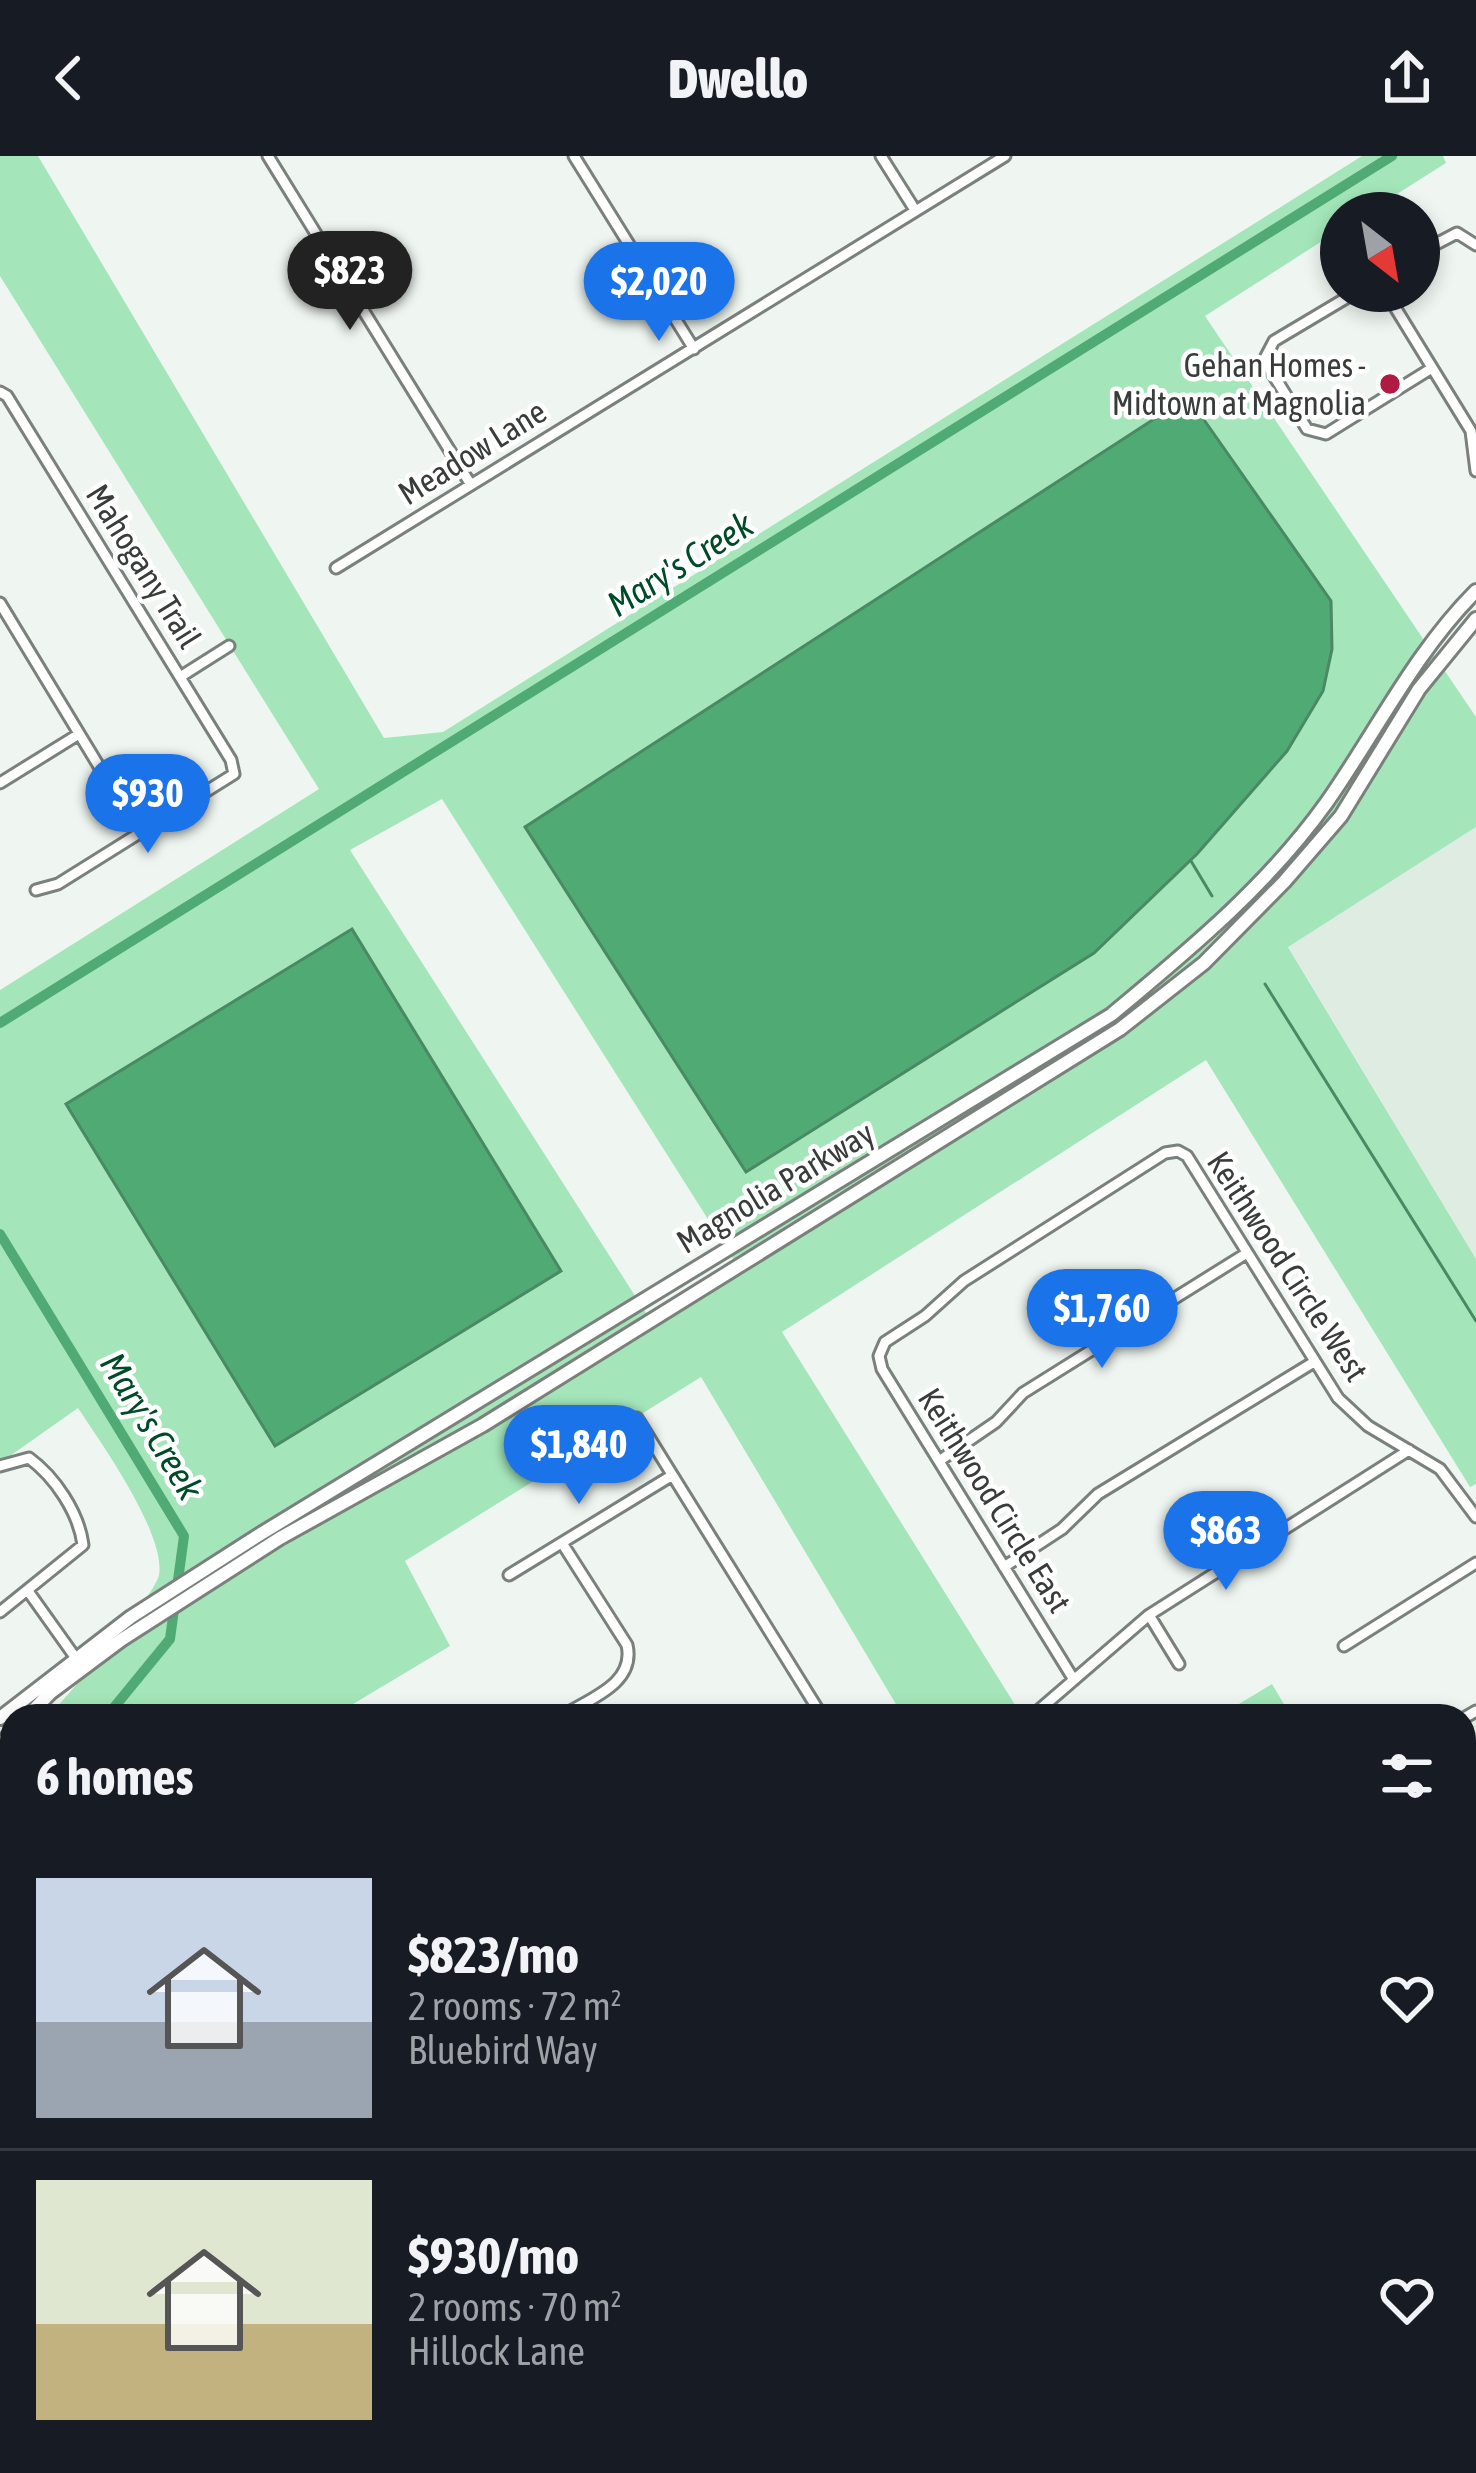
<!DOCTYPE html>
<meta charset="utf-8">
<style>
body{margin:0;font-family:"Asap Condensed",sans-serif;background:#242831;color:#f1f3f6;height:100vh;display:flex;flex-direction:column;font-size:45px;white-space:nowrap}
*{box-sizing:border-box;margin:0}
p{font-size:39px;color:#9ea1a6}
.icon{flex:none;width:66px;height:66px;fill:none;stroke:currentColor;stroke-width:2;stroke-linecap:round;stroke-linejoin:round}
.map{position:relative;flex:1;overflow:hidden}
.details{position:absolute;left:0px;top:1548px;width:1476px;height:771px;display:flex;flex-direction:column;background:#171b24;border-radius:36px 36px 0 0;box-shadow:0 6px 18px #0003}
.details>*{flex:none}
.needle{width:78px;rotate:149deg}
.buttons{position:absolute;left:1320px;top:36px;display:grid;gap:24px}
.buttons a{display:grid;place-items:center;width:120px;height:120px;border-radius:50%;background:#171b24;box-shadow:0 6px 18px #0003;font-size:60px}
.price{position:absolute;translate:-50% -102px;padding:0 27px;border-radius:42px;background:#1a73e8;color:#fff;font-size:39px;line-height:78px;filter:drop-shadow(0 3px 6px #0008)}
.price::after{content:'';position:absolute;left:50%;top:72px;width:36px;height:27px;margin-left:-18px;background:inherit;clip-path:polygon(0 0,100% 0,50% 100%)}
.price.active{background:#222;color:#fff}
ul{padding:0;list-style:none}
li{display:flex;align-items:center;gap:36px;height:300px;padding:0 36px}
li+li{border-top:3px solid #363941}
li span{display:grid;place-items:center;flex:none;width:336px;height:240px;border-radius:0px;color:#555}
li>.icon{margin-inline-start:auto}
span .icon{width:144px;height:144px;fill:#fffc;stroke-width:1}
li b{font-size:51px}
h2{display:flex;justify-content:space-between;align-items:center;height:144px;padding:0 36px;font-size:51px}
header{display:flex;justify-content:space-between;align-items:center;height:156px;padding:0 36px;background:#171b24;font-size:54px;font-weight:800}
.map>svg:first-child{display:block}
.built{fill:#deece2}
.green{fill:#a4e6ba;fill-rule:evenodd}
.water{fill:#50aa74;stroke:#498963;stroke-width:3}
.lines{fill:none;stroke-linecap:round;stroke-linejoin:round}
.stream{stroke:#498963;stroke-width:3}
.canal{stroke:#50aa74;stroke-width:10}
.street-casing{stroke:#7a807b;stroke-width:15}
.secondary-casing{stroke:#7a807b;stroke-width:18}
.street{stroke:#fff;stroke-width:9}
.secondary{stroke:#fff;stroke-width:12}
.poi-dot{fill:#af1b43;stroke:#fff;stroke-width:4.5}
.labels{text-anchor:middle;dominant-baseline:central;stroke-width:9;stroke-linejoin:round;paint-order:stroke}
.poi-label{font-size:33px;fill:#393c3a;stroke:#fff;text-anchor:end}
.street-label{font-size:33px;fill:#393c3a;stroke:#fff}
.water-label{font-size:36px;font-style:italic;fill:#004b27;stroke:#fff}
</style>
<header><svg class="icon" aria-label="back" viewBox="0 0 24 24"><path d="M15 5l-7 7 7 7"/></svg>Dwello<svg class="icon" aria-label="share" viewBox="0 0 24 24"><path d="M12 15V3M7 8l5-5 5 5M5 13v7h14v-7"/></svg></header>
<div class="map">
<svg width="1476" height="2317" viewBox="0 0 1476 2317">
<rect width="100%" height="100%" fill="#eff6f1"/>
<!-- built -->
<path class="built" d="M1476 671V1103L1288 790Z"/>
<!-- green -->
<path class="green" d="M0 0H38L384 582 443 576 1362 0H1443L1446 7 1367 57H1341V73L1205 160 1476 561V671L1288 791 1476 1103V1328L1470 1331 1206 904 782 1176 1022 1560H903L701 1221 405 1405 450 1490 333 1560H49C68 1539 155 1440 159 1419 166 1378 101 1287 78 1252L0 1307V834L319 633 0 120ZM442 643 742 1117 655 1171 350 694Z
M1272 1528 1291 1560H1219Z
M12 1601V1813L0 1825V1614Z
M1464 1841 1476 1861V2080L1464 2087Z"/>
<!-- water -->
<path class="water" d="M1188 241 1331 445 1332 493 1323 535 1287 595 1197 698 1094 797 746 1016 525 671Z
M352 773 561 1115 275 1290 66 948Z"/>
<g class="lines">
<!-- stream -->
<path class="stream" d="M1191 705 1212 740
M1265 828 1476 1165"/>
<!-- canal -->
<path class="canal" d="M0 867 1392 0
M0 1078 184 1380 170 1483 107 1560
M0 1675 12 1657"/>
<defs>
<path id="street" d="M268 0 471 329
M574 0 694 193
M881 0 915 54
M1419 97 1457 77 1476 89
M1358 135 1274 185 1264 204 1307 273 1326 278 1432 212
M1385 135 1471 275 1476 315
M0 236 7 240 231 604 234 618 58 728 36 734
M336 412 1005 0
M0 447 140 678
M180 521 229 490
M0 627 79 578
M637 1262 822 1560
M939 1305 996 1266 1023 1237 1247 1097
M0 1310 29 1302C55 1321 79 1357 83 1389L0 1456
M1004 1411 1062 1373 1098 1338 1314 1206
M509 1419 671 1320
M28 1435 75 1501
M1149 1459 1179 1508
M1344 1490 1476 1407
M1074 1524 882 1213 879 1200 885 1186 925 1160 964 1125 1165 997 1178 995 1187 1000 1338 1242 1368 1270 1440 1313 1476 1361
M562 1560C589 1543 636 1528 627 1489L562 1387
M1032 1560 1149 1459 1409 1294
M1464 1562 1476 1555
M12 1932 2 2055 12 2081
M153 2307 159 2317
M310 2307 316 2317
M670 2307 682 2317
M861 2307 867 2317
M1199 2307 1205 2317
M966 2317 982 2307"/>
<path id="secondary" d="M28 1560 50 1537 121 1484 280 1382 483 1269 1120 873 1204 807 1284 726 1341 660 1419 533 1476 463
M0 1562 131 1461 259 1379 1111 859C1189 794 1268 729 1327 646 1376 576 1415 496 1476 435
M0 1589 12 1576
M1464 2096 1476 2089
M0 2252 12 2272
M34 2307 40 2317
M1111 2317 1127 2307"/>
</defs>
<!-- street casing -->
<use href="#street" class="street-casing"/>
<!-- secondary casing -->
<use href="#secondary" class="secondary-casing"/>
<!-- street -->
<use href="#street" class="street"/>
<!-- secondary -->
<use href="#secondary" class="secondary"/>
</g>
<!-- markers -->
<circle class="poi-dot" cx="1390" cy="228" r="12"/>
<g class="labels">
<!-- poi labels -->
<g class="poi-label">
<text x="1366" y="209">Gehan Homes -<tspan x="1366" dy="38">Midtown at Magnolia</tspan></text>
</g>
<!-- street labels -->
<g class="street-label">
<text transform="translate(472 296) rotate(-32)">Meadow Lane</text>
<text transform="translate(144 410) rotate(58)">Mahogany Trail</text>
<text transform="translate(775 1031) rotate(-31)">Magnolia Parkway</text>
<text transform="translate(1288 1110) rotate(57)">Keithwood Circle West</text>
<text transform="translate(995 1344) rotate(58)">Keithwood Circle East</text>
</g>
<!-- water labels -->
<g class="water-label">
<text transform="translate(680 408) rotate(-32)">Mary's Creek</text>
<text transform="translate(152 1270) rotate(59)">Mary's Creek</text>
</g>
</g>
</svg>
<div class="buttons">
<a><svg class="needle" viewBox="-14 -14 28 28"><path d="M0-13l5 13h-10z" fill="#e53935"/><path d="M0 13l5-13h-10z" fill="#9ea1a6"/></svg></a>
</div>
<b class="price active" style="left:350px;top:177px">$823</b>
<b class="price" style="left:659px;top:188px">$2,020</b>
<b class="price" style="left:148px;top:700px">$930</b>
<b class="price" style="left:1102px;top:1215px">$1,760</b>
<b class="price" style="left:579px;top:1351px">$1,840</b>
<b class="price" style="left:1226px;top:1437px">$863</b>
<section class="details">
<h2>6 homes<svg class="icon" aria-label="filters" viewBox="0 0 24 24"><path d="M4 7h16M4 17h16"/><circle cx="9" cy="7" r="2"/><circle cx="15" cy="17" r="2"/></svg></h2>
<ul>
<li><span style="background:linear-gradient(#c9d6e8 60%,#9aa5b1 0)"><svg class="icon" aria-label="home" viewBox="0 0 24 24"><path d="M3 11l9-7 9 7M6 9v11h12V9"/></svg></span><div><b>$823/mo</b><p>2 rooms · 72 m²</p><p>Bluebird Way</p></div><svg class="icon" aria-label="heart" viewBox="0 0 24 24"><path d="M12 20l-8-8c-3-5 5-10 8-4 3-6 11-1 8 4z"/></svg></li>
<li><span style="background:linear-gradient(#dfe7d0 60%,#c2b280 0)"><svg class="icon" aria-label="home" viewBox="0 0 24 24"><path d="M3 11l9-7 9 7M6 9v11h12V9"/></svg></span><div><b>$930/mo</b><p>2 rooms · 70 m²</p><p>Hillock Lane</p></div><svg class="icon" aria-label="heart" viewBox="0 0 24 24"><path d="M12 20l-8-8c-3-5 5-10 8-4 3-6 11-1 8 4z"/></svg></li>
</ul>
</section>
</div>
